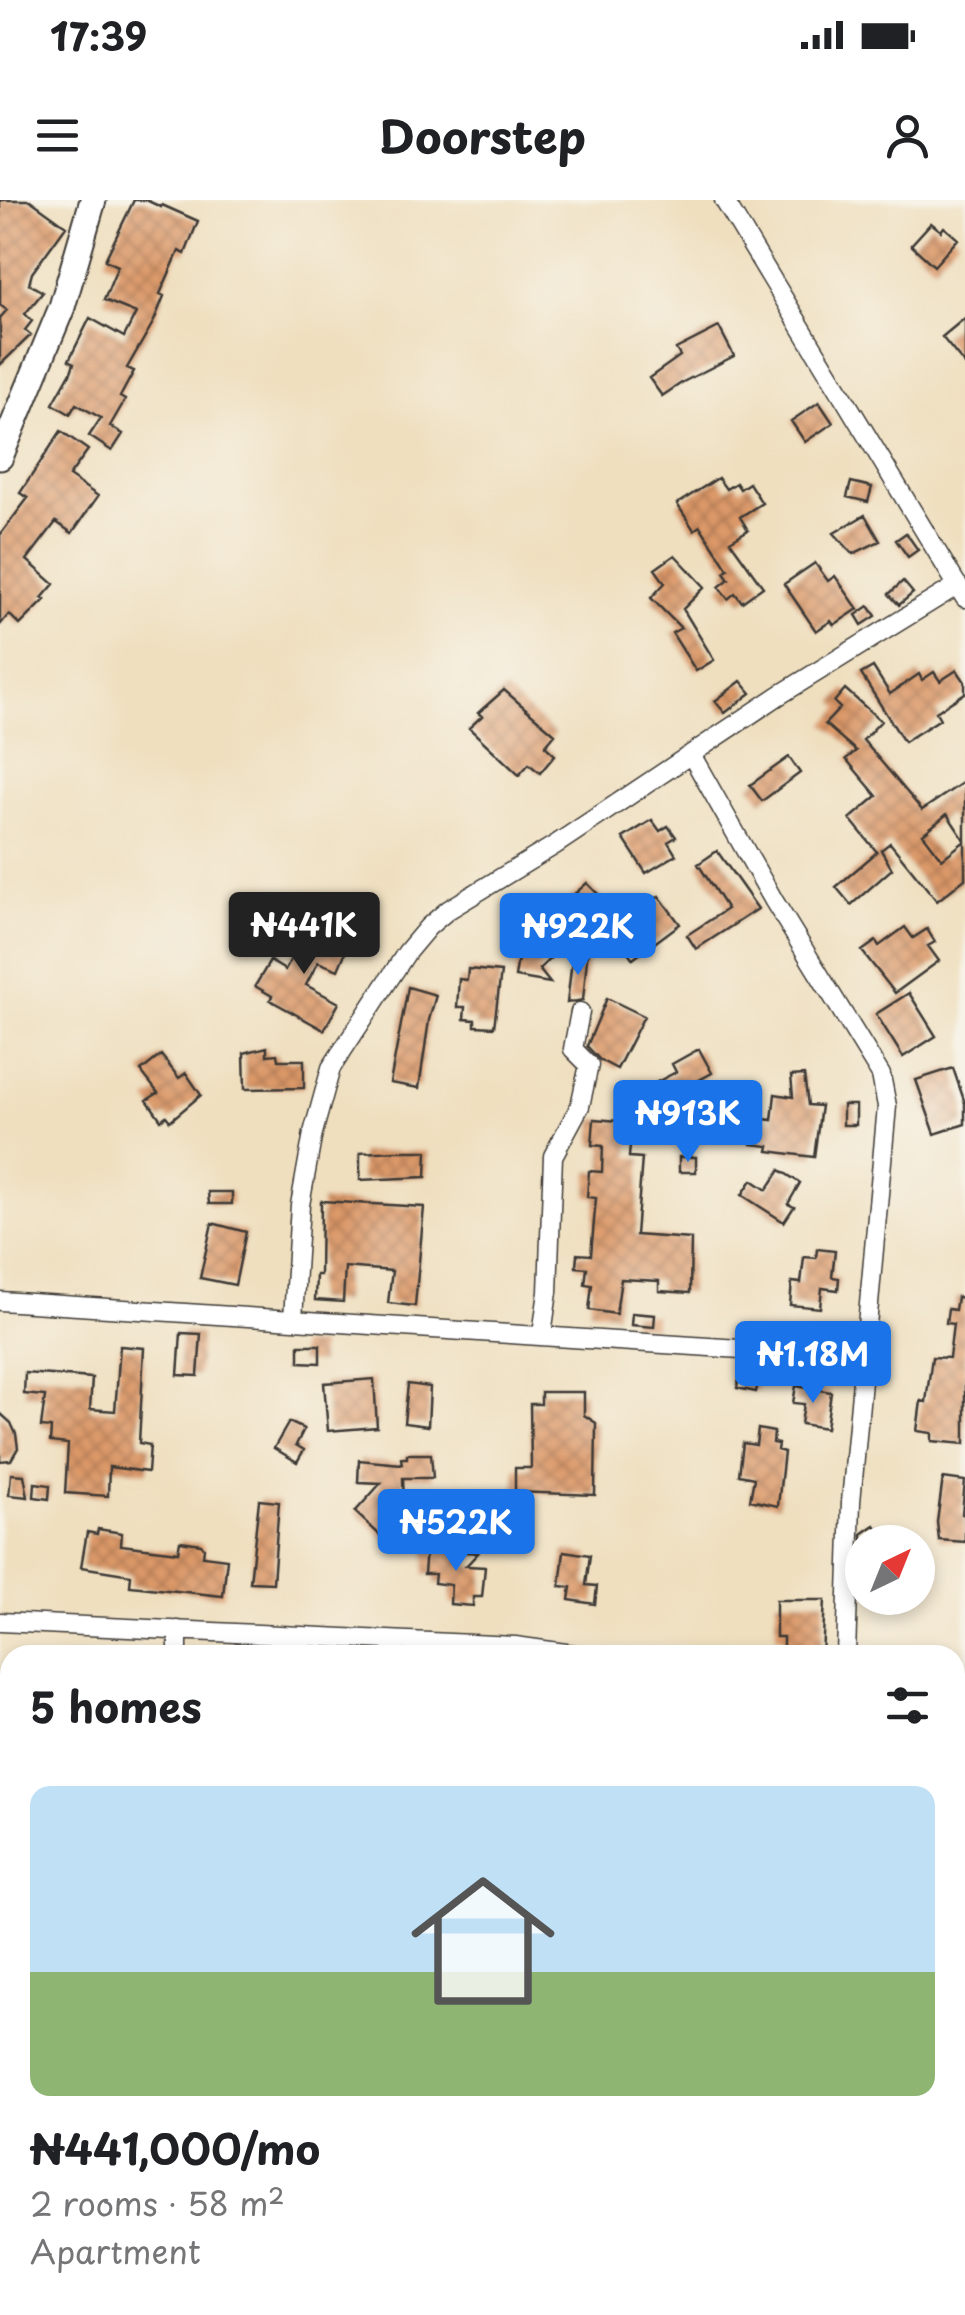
<!DOCTYPE html>
<meta charset="utf-8">
<style>
body{margin:0;font-family:"Playpen Sans",sans-serif;background:#f2f2f2;color:#202124;height:100vh;display:flex;flex-direction:column;font-size:38px;white-space:nowrap}
*{box-sizing:border-box;margin:0}
p{font-size:32px;color:#757577}
.icon{flex:none;width:55px;height:55px;fill:none;stroke:currentColor;stroke-width:2;stroke-linecap:round;stroke-linejoin:round}
.map{position:relative;flex:1;overflow:hidden}
.side{position:absolute;left:0px;top:1445px;width:965px;height:670px;display:flex;flex-direction:column;background:#fff;border-radius:30px 30px 0 0;box-shadow:0 5px 15px #0003}
.side>*{flex:none}
.needle{width:65px;rotate:43deg}
.fabs{position:absolute;left:845px;top:1325px;display:grid;gap:20px}
.fabs a{display:grid;place-items:center;width:90px;height:90px;border-radius:50%;background:#fff;box-shadow:0 5px 15px #0003;font-size:50px}
.price{position:absolute;translate:-50% -85px;padding:0 22px;border-radius:10px;background:#1a73e8;color:#fff;font-size:32px;line-height:65px;filter:drop-shadow(0 2px 5px #0008)}
.price::after{content:'';position:absolute;left:50%;top:60px;width:30px;height:22px;margin-left:-15px;background:inherit;clip-path:polygon(0 0,100% 0,50% 100%)}
.price.selected{background:#222;color:#fff}
ul{padding:0;list-style:none}
li{display:grid;align-content:center;gap:20px;height:530px;padding:0 30px}
li span{display:grid;place-items:center;height:310px;border-radius:20px;color:#555}
li>.icon{margin-inline-start:auto}
span .icon{width:180px;height:180px;fill:#fffc;stroke-width:1}
li b{font-size:42px}
h2{display:flex;justify-content:space-between;align-items:center;height:120px;padding:0 30px;font-size:42px}
.status{display:flex;justify-content:space-between;align-items:center;height:70px;padding:0 50px;background:#fff;direction:ltr}
.status svg{height:28px;fill:currentColor}
header{display:flex;justify-content:space-between;align-items:center;height:130px;padding:0 30px;background:#fff;font-size:45px;font-weight:700}
.map>svg:first-child{display:block}
.building{fill:url(#building-cross-hatch);fill-rule:evenodd}
.lines{fill:none;stroke-linecap:round;stroke-linejoin:round}
.street-casing{stroke:#3c3934;stroke-width:21}
.secondary-casing{stroke:#3c3934;stroke-width:29}
.street{stroke:#fff;stroke-width:18}
.secondary{stroke:#fff;stroke-width:25}
</style>
<div class="status"><b>17:39</b><svg viewBox="0 0 49 12"><path d="M0 12V9h3v3zM5 12V6h3v6zM10 12V3h3v9zM15 12V0h3v12zM26 1h20v11H26zM47 4h2v5h-2z"/></svg></div>
<header><svg class="icon" aria-label="menu" viewBox="0 0 24 24"><path d="M4 6h16M4 12h16M4 18h16"/></svg>Doorstep<svg class="icon" aria-label="person" viewBox="0 0 24 24"><circle cx="12" cy="8" r="4"/><path d="M4 21q1-7 8-7t8 7"/></svg></header>
<div class="map">
<svg width="965" height="2115" viewBox="0 0 965 2115">
<defs>
<pattern id="building-cross-hatch" width="8" height="8" patternUnits="userSpaceOnUse" patternTransform="scale(2.5)"><rect width="8" height="8" fill="#db9868"/><path d="M0 0l8 8M0 8l8-8" fill="none" stroke="#b17b55"/></pattern>
</defs>
<rect width="100%" height="100%" fill="#f7f3e8"/>
<filter id="ink" filterUnits="userSpaceOnUse"><feTurbulence type="fractalNoise" baseFrequency=".01" numOctaves="2"/><feDisplacementMap in="SourceGraphic" scale="20" xChannelSelector="R" yChannelSelector="G"/><feConvolveMatrix kernelMatrix="1 2 1 2 8 2 1 2 1" color-interpolation-filters="sRGB"/></filter>
<filter id="wash" filterUnits="userSpaceOnUse"><feTurbulence type="fractalNoise" baseFrequency=".0048" numOctaves="4" result="noise"/><feDisplacementMap in="SourceGraphic" scale="40" xChannelSelector="R" yChannelSelector="G"/><feGaussianBlur stdDeviation="2.25" result="paint"/><feColorMatrix in="noise" values="0 0 0 0 0 0 0 0 0 0 0 0 0 0 0 0 0 1.4 0 .05"/><feComposite in="paint" operator="in"/></filter>
<g filter="url(#wash)">
<rect width="100%" height="100%" fill="#efdfbf"/>
<g id="blocks">
<!-- building -->
<path class="building" d="M0 0H30L66 26 32 73 29 84 43 92 25 114 32 121 25 130 31 135 0 165V118L7 110 0 105Z
M134 0H146L161 7 162 5 198 21 185 54 179 51 160 94 164 96 154 121 127 168 134 171 120 197 125 200 110 226 123 234 112 251 89 236 101 218 76 204 70 214 53 204 71 172 74 163 69 160 90 118 124 137 136 113 104 100 118 66 105 60Z
M931 23 941 31 944 27 958 39 934 66 911 45Z
M965 118V165L942 137Z
M719 127 734 156 683 182 662 196 649 178 680 156 676 149Z
M819 202 833 223 805 242 791 221Z
M61 231 88 250 69 276 98 296 72 333 56 322 27 360 54 384 42 398 45 400 20 425 9 414 0 425V335L28 298 20 293Z
M718 278 726 289 736 283 740 289 749 283 762 303 740 317 748 330 730 341 763 387 742 402 735 393 728 399 719 387 729 379 724 372 728 369 700 326 694 330 677 304Z
M851 282 872 287 868 302 847 297Z
M865 315 880 341 853 354 834 333Z
M906 333 918 350 908 357 896 340Z
M675 355 705 387 683 409 714 460 696 471 672 433 681 428 651 398 665 383 655 369Z
M815 363 828 381 835 376 858 409 834 425 831 421 816 431 784 384Z
M903 381 913 393 899 405 889 394Z
M869 406 876 416 862 425 856 415Z
M873 467 890 494 919 474 922 480 934 472 940 481 957 470 965 482V493L936 512 940 519 904 542 861 474Z
M741 481 751 493 725 513 715 501Z
M845 489 881 521 863 540 922 610 965 581V679L937 701 890 643 881 650 892 669 851 705 836 687 877 652 850 619 877 596 846 559 856 551 825 524 840 508 834 502ZM947 614 965 641 942 659 923 634Z
M504 490 555 534 545 546 555 555 540 573 529 564 519 575 469 528 482 516 478 513Z
M789 557 800 573 762 601 750 585Z
M652 620 660 631 668 626 676 637 668 642 676 655 646 673 623 638Z
M717 651 758 709 696 749 687 735 727 709 698 664Z
M587 683 606 702 576 732 555 711Z
M659 696 680 724 633 759 612 730Z
M314 716 332 726 324 742 346 751 338 770 318 762 306 785 339 803 324 830 270 800 272 796 255 786 270 761 285 770Z
M905 727 913 738 927 729 935 742 928 746 939 761 895 793 862 751 876 741 879 746Z
M531 741 544 743 543 748 558 751 539 769 550 783 515 777 520 745 530 746Z
M588 748 583 800 567 803 572 760Z
M468 769 501 772 494 827 475 826V820L464 819 465 807H457L459 779 467 780Z
M408 787 436 795 429 820 419 888 390 883Z
M909 793 936 836 903 857 876 814Z
M607 798 644 816 617 869 600 860 587 846Z
M267 847V855L277 854 278 860H304V888L245 889 244 853Z
M699 849 712 873 666 898 657 882 676 872 672 864Z
M161 855 179 878 186 873 201 895 170 921 166 916 161 920 147 900 158 893 141 871Z
M953 868 965 903V924L935 934 916 880Z
M804 875 808 905 821 906 814 957 768 951 769 946 751 944 755 918 772 920 775 894 793 897 791 876Z
M843 905H856V925H843Z
M594 919 632 922 629 957 642 958 636 1035 691 1039 690 1093 659 1091V1081L621 1079 616 1114 589 1110 592 1085 585 1084 587 1068 576 1067 577 1054 591 1055 596 998 587 997 589 971 602 972 603 946 592 945Z
M396 951H427L426 977 360 980V953Z
M679 957H696V972H679Z
M780 970 800 983 788 1004 794 1007 784 1022 742 995 752 980 767 990Z
M208 992H232V1004H209Z
M321 1001 424 1007 415 1106 388 1103 392 1071 345 1067 343 1102 315 1100 316 1075H320Z
M212 1023 246 1032 235 1085 200 1078Z
M817 1049 835 1051 832 1077 839 1078 838 1090 822 1088 820 1108 790 1105 792 1082 801 1083 804 1057 816 1058Z
M957 1097 965 1098V1244L932 1241V1233L917 1231 921 1201 926 1202 932 1157 949 1158 953 1124 946 1123 948 1109 955 1110Z
M632 1113 655 1115 654 1127 631 1125Z
M181 1133 201 1134 198 1176 178 1175Z
M299 1145H320V1163L299 1162Z
M120 1146 144 1148 139 1243 150 1245 148 1272 109 1267 108 1296 65 1293 68 1244 50 1242 51 1228 41 1227 45 1196 24 1194 25 1173 92 1178 90 1209 115 1211Z
M742 1165 761 1169 756 1192 737 1188Z
M374 1179 377 1227 328 1231 324 1183Z
M408 1184 430 1187 428 1226 404 1223Z
M796 1186 831 1192 826 1228 801 1224 804 1204 793 1203Z
M541 1192H584V1215L596 1223 595 1295 515 1292V1268H531L530 1204H541Z
M0 1213 11 1223 16 1234 18 1248 11 1260 0 1261Z
M289 1222 304 1229 296 1245 304 1250 297 1262 274 1248Z
M758 1229 774 1232 773 1243 778 1244 777 1250 784 1252 778 1306 750 1300 754 1278 739 1275 743 1243 756 1245Z
M407 1254H431L433 1278H403L404 1306 411 1312 406 1319 416 1329 396 1350 355 1312 381 1283 358 1282 359 1260 402 1264 401 1258H407Z
M11 1274 24 1275 28 1297 9 1295Z
M943 1278 965 1281 962 1314 965 1315V1342L939 1340 937 1322Z
M35 1283 50 1285 49 1299 34 1297Z
M473 1293 495 1313 481 1329 491 1339 483 1348 447 1314 456 1304 460 1308Z
M259 1300 279 1302 273 1383 250 1382Z
M875 1325 885 1340H862V1334Z
M98 1329 122 1333 121 1345 178 1352 180 1341 201 1344 204 1348 203 1356 227 1359 223 1396 130 1386 131 1375 81 1367 87 1332 97 1334Z
M426 1349 478 1353 466 1366 485 1367 482 1397H473V1406L450 1404 451 1385 434 1383 435 1374H424Z
M564 1351 590 1355 586 1385 597 1386 595 1404 569 1400 571 1387 560 1386Z
M776 1400H825L822 1455H783V1437H776Z"/>
</g>
</g>
<g filter="url(#ink)">
<use href="#blocks" fill-opacity="0" stroke="#3c3934" stroke-width="2.5"/>
<g class="lines">
<defs>
<path id="street" d="M724 0 965 398
M692 556 774 701 881 875 887 906 851 1302 846 1455
M0 1101 864 1157
M293 1119 300 1005 313 933 331 868 407 752 428 727 448 710 555 645 778 496 958 385
M542 1134 548 1092 553 956 580 906 589 865 573 849 580 812
M0 1422 515 1446 580 1455
M178 1430V1455
M955 1497 965 1498
M959 1723 965 1645
M0 1755H10"/>
<path id="secondary" d="M0 257 62 107 93 0"/>
</defs>
<!-- street casing -->
<use href="#street" class="street-casing"/>
<!-- secondary casing -->
<use href="#secondary" class="secondary-casing"/>
<!-- street -->
<use href="#street" class="street"/>
<!-- secondary -->
<use href="#secondary" class="secondary"/>
</g>
</g>
</svg>
<div class="fabs">
<a><svg class="needle" viewBox="-14 -14 28 28"><path d="M0-13l5 13h-10z" fill="#e53935"/><path d="M0 13l5-13h-10z" fill="#757577"/></svg></a>
</div>
<b class="price selected" style="left:304px;top:777px">₦441K</b>
<b class="price" style="left:578px;top:778px">₦922K</b>
<b class="price" style="left:688px;top:965px">₦913K</b>
<b class="price" style="left:813px;top:1206px">₦1.18M</b>
<b class="price" style="left:456px;top:1374px">₦522K</b>
<section class="side">
<h2>5 homes<svg class="icon" aria-label="filters" viewBox="0 0 24 24"><path d="M4 7h16M4 17h16"/><circle cx="9" cy="7" r="2"/><circle cx="15" cy="17" r="2"/></svg></h2>
<ul>
<li><span style="background:linear-gradient(#bfe0f5 60%,#8fb573 0)"><svg class="icon" aria-label="home" viewBox="0 0 24 24"><path d="M3 11l9-7 9 7M6 9v11h12V9"/></svg></span><div><b>₦441,000/mo</b><p>2 rooms · 58 m²</p><p>Apartment</p></div></li>
</ul>
</section>
</div>
